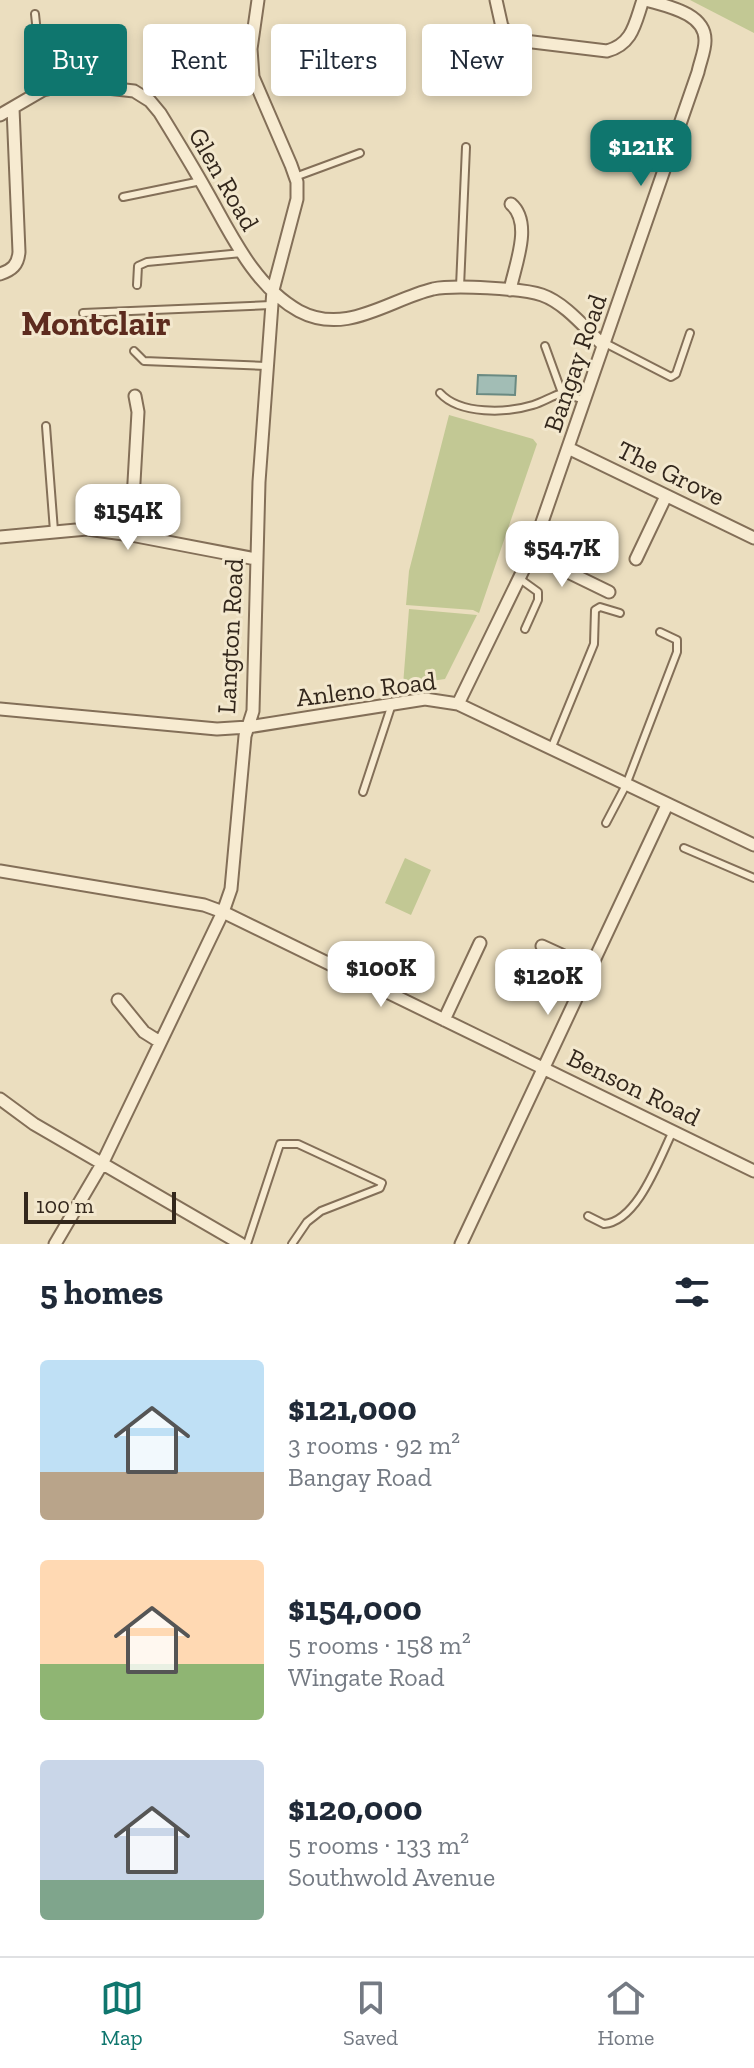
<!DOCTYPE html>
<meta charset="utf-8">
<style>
body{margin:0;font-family:"Zilla Slab",serif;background:#f6f6f7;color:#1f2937;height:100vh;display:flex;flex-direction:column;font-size:30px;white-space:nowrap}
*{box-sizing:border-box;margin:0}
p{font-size:26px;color:#747a83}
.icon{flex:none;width:44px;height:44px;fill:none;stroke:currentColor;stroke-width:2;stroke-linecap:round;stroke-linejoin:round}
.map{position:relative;height:1244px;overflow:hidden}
.panel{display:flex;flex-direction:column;background:#fff;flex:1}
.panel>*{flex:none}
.banner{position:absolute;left:24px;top:24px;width:706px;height:72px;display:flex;gap:16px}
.scale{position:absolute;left:24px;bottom:20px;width:152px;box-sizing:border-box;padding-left:8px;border:4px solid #33271c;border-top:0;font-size:22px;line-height:28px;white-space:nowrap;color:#33271c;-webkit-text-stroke:6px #f3e8ce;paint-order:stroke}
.price{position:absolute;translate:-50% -68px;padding:0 18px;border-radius:16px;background:#fff;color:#222;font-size:26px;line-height:52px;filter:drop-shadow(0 2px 4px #0008)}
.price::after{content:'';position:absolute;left:50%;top:48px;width:24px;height:18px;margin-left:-12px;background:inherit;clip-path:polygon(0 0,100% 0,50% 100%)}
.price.on{background:#0f766e;color:#fff}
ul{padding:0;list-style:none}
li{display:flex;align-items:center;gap:24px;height:200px;padding:0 40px}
li span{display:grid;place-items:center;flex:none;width:224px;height:160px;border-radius:8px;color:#555}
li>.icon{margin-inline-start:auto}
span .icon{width:96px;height:96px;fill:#fffc;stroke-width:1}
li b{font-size:34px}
h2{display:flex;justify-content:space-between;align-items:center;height:96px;padding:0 40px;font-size:34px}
.chip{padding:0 28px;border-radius:8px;background:#fff;box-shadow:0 4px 12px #0003;font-size:28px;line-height:72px}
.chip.on{background:#0f766e;color:#fff}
.tabs{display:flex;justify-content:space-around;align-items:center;height:112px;border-top:2px solid #e0e1e3;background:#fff;font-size:22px;color:#747a83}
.tabs a{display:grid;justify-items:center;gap:4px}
.tabs .on{color:#0f766e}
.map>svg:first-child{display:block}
.green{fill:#c2c894}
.water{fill:#a2bdb5;stroke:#6a8a82;stroke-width:2}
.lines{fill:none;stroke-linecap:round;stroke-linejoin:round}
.lane-casing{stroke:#836f58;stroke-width:10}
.street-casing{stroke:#836f58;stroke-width:15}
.lane{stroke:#f7ebd1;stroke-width:6}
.street{stroke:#f7ebd1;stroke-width:11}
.labels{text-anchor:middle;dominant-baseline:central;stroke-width:6;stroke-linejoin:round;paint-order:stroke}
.street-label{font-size:26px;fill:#33271c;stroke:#f3e8ce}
.district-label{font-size:34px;font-weight:bold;fill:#5d2b1e;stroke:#f3e8ce}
</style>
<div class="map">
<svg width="754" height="1244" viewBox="0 0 754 1244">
<rect width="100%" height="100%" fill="#ebdebf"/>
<!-- green -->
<path class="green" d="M690 0H754V33Z
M449 415 533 439 537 444 479 613 473 610 406 605 409 571Z
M409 609 477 615 445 679 403 685Z
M405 858 431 870 411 915 385 903Z"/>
<!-- water -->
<path class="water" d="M478 375 516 376 515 395 477 394Z"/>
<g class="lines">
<defs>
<path id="lane" d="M35 14 43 90
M295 177 360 153
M123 197 201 181
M137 285 138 266 147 262 242 253
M460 287 466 147
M83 313 271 305
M605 343 671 377 676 374 690 333
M545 346 562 393
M134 351 144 361 266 366
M440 393C460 415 507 413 533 405 543 402 552 396 562 393L584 400
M46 426 54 531
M520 579 538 592V600L525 629
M551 749 594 644 595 610 600 607 620 613
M363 792 392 704
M606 823 626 785 677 652V640L660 632
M684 848 754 878
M588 1216 604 1224C638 1221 659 1159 673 1131
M247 1244 280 1144H298L382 1183 380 1188 321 1211 307 1222 292 1244"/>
<path id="street" d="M496 0 502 27 516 40 607 51C633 44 635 23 643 0
M0 115 43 90 71 84 134 91 150 101 160 113C176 139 192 165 207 192 231 234 254 286 299 311 346 336 388 300 433 289 453 285 522 288 542 295 565 303 585 328 603 345
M0 274C12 270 18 265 19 252L13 108
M510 290C515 265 533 223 511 204
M568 448 754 538
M131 535 138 412 135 396
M0 537 87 529 131 535 256 559
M531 554 609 592
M636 559 666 496
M458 704 531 554 698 72C700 62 705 51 705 41 706 13 666 6 646 0
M0 709 217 729 248 727 425 699 458 704 754 845
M0 871 204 905 223 912 754 1171
M542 946 590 968
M118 1000 144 1032 160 1042
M444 1020 480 943
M0 1099 34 1124 241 1244
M55 1244 102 1164 223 912 231 889 245 736 253 711 259 482 273 290 297 199V182L291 165 253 77 251 49 258 0
M461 1244 667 805"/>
</defs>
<!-- lane casing -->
<use href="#lane" class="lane-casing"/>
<!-- street casing -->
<use href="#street" class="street-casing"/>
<!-- lane -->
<use href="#lane" class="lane"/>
<!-- street -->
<use href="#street" class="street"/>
</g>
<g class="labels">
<!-- street labels -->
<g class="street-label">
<text transform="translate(224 179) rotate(60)">Glen Road</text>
<text transform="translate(575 363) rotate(-71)">Bangay Road</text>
<text transform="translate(671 473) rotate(26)">The Grove</text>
<text transform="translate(230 636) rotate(-87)">Langton Road</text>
<text transform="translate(366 689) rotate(-7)">Anleno Road</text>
<text transform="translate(634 1087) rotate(26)">Benson Road</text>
</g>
<!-- district labels -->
<g class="district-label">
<text x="96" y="323">Montclair</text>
</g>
</g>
</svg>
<div class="scale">100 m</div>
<b class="price on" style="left:641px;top:188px">$121K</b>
<b class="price" style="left:128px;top:552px">$154K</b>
<b class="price" style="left:562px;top:589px">$54.7K</b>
<b class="price" style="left:381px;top:1009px">$100K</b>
<b class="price" style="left:548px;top:1017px">$120K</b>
<div class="banner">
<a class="chip on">Buy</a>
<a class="chip">Rent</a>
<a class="chip">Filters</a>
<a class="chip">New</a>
</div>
</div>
<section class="panel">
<h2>5 homes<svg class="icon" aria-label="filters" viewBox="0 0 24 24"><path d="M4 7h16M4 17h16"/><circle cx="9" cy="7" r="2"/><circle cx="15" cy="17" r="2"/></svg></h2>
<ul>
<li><span style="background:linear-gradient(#bfe0f5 70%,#b9a48a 0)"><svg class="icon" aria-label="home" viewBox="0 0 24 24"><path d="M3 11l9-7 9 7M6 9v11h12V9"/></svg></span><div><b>$121,000</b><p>3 rooms · 92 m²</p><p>Bangay Road</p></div></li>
<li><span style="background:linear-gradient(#ffd9b3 65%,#8fb573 0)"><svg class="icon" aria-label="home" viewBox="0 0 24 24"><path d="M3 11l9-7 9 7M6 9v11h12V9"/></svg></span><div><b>$154,000</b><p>5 rooms · 158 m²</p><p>Wingate Road</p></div></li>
<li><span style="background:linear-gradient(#c9d6e8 75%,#7fa58c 0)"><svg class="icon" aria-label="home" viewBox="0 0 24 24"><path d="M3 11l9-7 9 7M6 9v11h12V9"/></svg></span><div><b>$120,000</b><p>5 rooms · 133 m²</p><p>Southwold Avenue</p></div></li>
</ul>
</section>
<nav class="tabs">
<a class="on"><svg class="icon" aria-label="map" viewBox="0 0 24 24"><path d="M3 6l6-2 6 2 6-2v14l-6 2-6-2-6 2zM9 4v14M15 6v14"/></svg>Map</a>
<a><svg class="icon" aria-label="saved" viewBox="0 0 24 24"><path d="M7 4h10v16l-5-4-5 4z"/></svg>Saved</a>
<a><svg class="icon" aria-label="home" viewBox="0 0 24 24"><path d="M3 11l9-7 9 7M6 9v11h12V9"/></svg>Home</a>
</nav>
